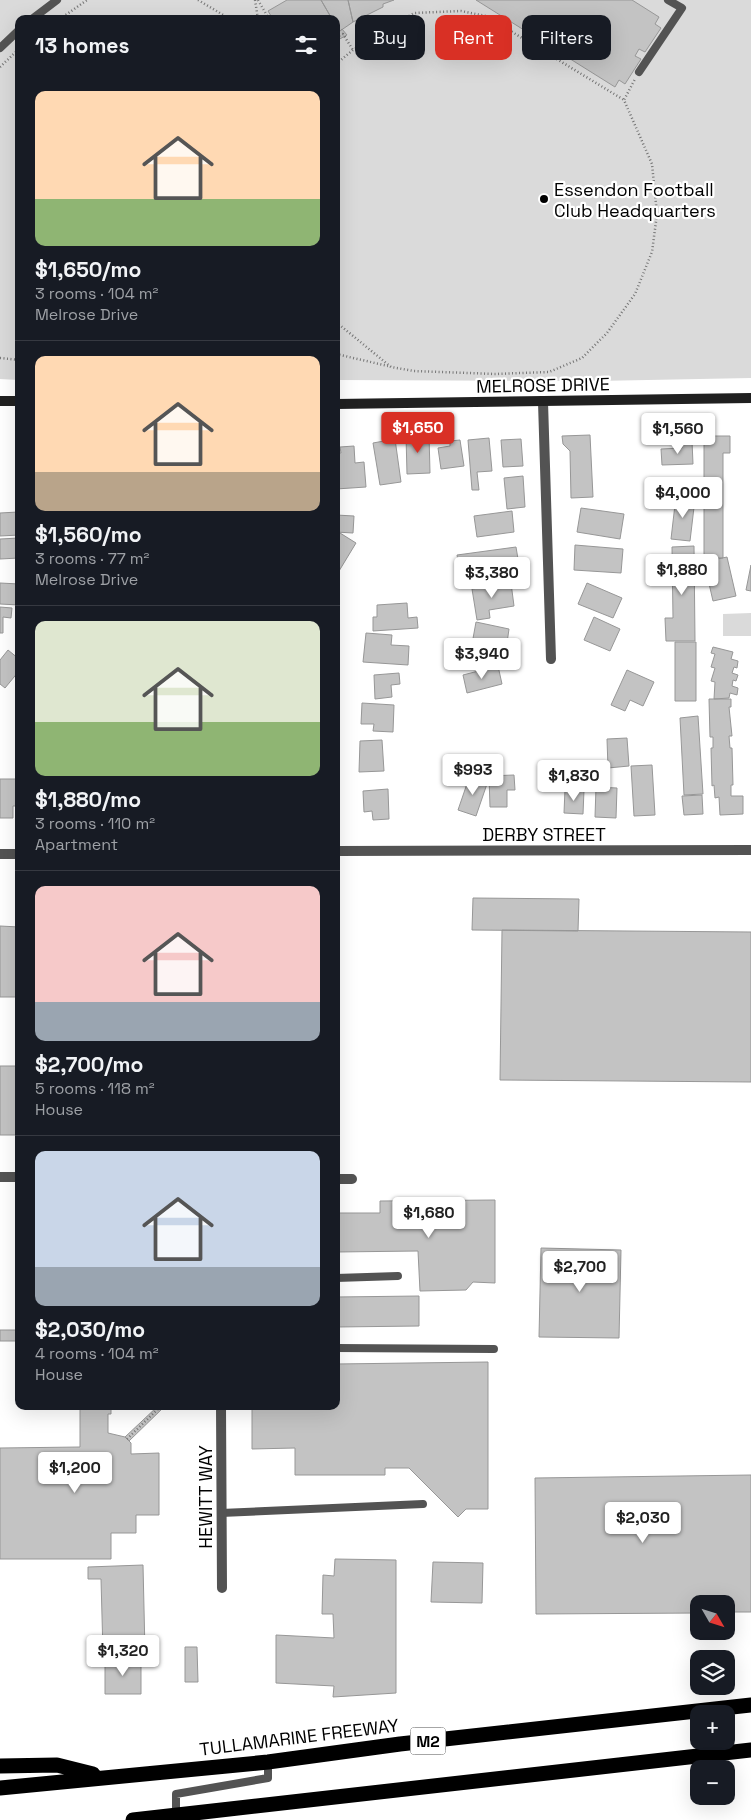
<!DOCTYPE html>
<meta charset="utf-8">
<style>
body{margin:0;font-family:"Space Grotesk",sans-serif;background:#242831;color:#f1f3f6;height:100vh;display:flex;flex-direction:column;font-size:19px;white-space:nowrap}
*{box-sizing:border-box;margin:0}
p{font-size:16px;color:#9ea1a6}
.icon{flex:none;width:28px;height:28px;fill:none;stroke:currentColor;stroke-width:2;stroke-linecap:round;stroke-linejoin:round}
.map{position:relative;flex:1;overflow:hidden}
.details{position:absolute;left:15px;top:15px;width:325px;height:1395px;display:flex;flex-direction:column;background:#171b24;border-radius:10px;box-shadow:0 5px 20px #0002}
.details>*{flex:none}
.guide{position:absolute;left:355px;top:15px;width:320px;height:45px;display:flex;gap:10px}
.needle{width:32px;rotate:129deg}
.tools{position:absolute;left:690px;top:1595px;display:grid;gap:10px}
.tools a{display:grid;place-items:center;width:45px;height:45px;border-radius:10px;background:#171b24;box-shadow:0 5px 20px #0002;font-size:25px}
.price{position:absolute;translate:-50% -42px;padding:0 11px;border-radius:5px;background:#fff;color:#222;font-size:16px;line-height:32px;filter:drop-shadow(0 1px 2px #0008)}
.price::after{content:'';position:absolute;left:50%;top:30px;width:15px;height:11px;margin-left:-8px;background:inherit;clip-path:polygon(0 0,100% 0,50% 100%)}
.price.on{background:#d93025;color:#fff}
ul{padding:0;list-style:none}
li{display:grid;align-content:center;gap:10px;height:265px;padding:0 20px}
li+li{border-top:1px solid #363941}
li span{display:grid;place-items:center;height:155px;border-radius:10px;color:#555}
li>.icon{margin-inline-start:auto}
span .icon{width:90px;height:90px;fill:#fffc;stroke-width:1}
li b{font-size:21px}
h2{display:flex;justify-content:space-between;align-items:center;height:60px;padding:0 20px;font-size:21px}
.pill{padding:0 18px;border-radius:10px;background:#171b24;box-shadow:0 5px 20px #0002;font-size:18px;line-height:45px}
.pill.on{background:#d93025;color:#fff}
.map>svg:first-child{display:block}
.green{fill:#dadada}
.building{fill:#c3c3c3;stroke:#979797}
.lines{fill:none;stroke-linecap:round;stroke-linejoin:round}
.path{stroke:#757575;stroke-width:2.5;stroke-dasharray:1 2.5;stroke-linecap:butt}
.lane{stroke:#535353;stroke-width:8}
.street{stroke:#535353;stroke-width:10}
.secondary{stroke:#202020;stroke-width:10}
.highway{stroke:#000;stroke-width:15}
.poi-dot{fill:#000;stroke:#fff;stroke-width:2}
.labels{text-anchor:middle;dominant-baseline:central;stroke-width:4.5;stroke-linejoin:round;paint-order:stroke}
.shield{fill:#fff;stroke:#4c4c4c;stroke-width:1}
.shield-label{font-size:16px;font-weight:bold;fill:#000}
.poi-label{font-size:18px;fill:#000;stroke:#fff;text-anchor:start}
.street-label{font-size:18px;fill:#000;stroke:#fff}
</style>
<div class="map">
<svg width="751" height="1820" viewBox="0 0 751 1820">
<rect width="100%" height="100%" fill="#fff"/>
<!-- green -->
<path class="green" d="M0 0H751V378L596 381 336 380V19H19V380L0 379Z
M751 613V636H723V614Z"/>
<!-- building -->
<path class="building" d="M287 0H321L332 19H273L268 11Z
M321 0H348L353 22 340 31 336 25V19H332Z
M348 0H394L383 4V7L353 22Z
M476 0H632L659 17 655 24 661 28 645 52 639 49 635 56 641 59 625 84 619 80 615 87Z
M336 25 340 31 342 29 347 35 336 41Z
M429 434 430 473 407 474 406 435Z
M590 435 593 497 571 498 570 451 563 444 562 436Z
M704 436H730V453H723V558H704Z
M489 438 492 471 477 472 479 490H472L468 440Z
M395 439 401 482 380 485 373 443Z
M521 439 523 466 503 467 501 440Z
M460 440 464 466 441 469 438 448 450 446V441Z
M682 441H692L693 464 662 465 661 449 682 448Z
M354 446 355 463 364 462 366 487 336 489V453H341L340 447Z
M523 476 525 507 507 509 504 478Z
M676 496 695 499 690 541 671 539Z
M581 508 624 514 620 539 577 532Z
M512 511 514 532 477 537 474 516Z
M18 512 19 535 0 536V513Z
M336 515 354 516 353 533 336 532Z
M340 533 356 543 336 576V540Z
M19 538V558L0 559V539Z
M575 545 623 549 621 573 574 570Z
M694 546 695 641H666L665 618H673L672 547Z
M516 547 520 571 461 579 457 555Z
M727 557 736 596 713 601 704 562Z
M751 565V591L746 590Z
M0 583 19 584V605L0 604Z
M511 583 514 606 489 610 490 618 477 620 472 589Z
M587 583 622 598 613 618 578 604Z
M407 603 408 618 417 617 418 628 373 631V617H377V605Z
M0 607 12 608 11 618 3 617V633H0Z
M594 617 620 629 610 651 584 640Z
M476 622 509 629 506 650 472 644Z
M366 633 392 635 391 645 409 646 408 665 363 662Z
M675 642H696V701H675Z
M713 647 733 652 731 659 738 661 737 668 734 667 732 673 738 675 736 681 733 680 732 686 738 688 737 695 730 693 729 698 714 699 715 682 711 681 715 668 711 667 715 654 711 653Z
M8 650 19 659V671L5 688 0 684V660Z
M498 666 502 684 467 693 463 675Z
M627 670 654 682 643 706 630 700 625 711 611 705Z
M399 673 400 684 391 685 392 697 375 699 374 675Z
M709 699H731V707H729L732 736H729L730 748H732L733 785H731V796H743V814L720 815 719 797 715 798 714 785 712 786 711 748H713V737H710Z
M362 703 394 705 393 732 373 731 374 724H361Z
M698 716 703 794 684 795 680 718Z
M627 738 629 766 608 768 607 739Z
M382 740 384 771 359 772 360 741Z
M652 765 655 815 634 816 631 766Z
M470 775 488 781 476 816 458 810Z
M514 775 515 790H507V807H490L489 776Z
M0 779H18L19 806H13V818H0Z
M596 787 617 788 616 818 595 817Z
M388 789 389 819 373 820 372 811 364 812 363 791Z
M565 789 584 790 583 814 564 813Z
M702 795 703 814 684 815 682 796Z
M473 898 579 899 578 931 472 930Z
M0 926 19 927V997H0Z
M502 930 751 932V1082L500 1080Z
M0 1066H19V1135H0Z
M495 1200V1283L473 1282 466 1290 420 1291 418 1251 336 1252V1213H380V1201Z
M541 1248 621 1250 619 1338 539 1337Z
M419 1296V1326L336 1327V1297Z
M0 1330H19V1341H0Z
M488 1362V1509H466L458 1517 409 1468H385V1475H295V1448L252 1449V1406H336V1364Z
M80 1406H111V1414H108V1433L125 1437 131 1443V1454L159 1453V1515H136V1533H111V1559H0V1448L80 1447Z
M158 1406H165L129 1441 125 1437Z
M751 1475V1612H726V1604H699V1613L536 1614 535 1478Z
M335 1559 396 1560V1693L333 1697 334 1686 276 1683V1635L334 1638 333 1614H322L323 1575 334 1576Z
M433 1562 483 1563 482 1603 431 1602Z
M143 1565 145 1652 103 1653 101 1579H88V1567Z
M185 1647H197L198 1682H185Z
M105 1660H141V1694H105Z"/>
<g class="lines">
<!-- path -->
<path class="path" d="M198 0 230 19
M255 0 258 19
M258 0 269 19
M60 19 87 0
M336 37 343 34 353 50
M336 64 353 50 414 13 461 11 486 16 624 100
M0 67 19 49
M336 322 391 367 414 371 495 374 549 372 582 358 607 333 635 294 652 252 657 214 652 164 624 100 635 79
M336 354 388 366
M0 358 19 360
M127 1439 161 1406"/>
<!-- lane -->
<path class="lane" d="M32 19 57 0
M0 48 19 30
M639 72 682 8 668 0
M336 1278 398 1276
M336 1348 494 1349
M221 1513 423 1504
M176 1815V1794L268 1778V1762"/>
<!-- street -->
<path class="street" d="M543 402 551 659
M336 851 751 850
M0 854H19
M0 1177H19
M336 1179H352
M221 1406 222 1588"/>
<!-- secondary -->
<path class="secondary" d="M0 401H19
M336 404 751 398"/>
<!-- highway -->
<path class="highway" d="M0 1766 57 1765 93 1774
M0 1788 268 1762 400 1744 751 1705
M133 1820 751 1750"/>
</g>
<!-- markers -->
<circle class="poi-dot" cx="544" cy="199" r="5"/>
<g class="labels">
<!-- shield labels -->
<rect class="shield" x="410.5" y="1727.5" width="35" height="27" rx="4"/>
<g class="shield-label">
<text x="428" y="1741">M2</text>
</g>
<!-- poi labels -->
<g class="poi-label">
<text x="554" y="189">Essendon Football<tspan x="554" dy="21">Club Headquarters</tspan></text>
</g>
<!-- street labels -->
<g class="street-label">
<text transform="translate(543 385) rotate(-1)">MELROSE DRIVE</text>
<text x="544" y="834">DERBY STREET</text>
<text transform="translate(205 1497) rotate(-90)">HEWITT WAY</text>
<text transform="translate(299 1737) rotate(-7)">TULLAMARINE FREEWAY</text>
</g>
</g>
</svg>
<div class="tools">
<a><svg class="needle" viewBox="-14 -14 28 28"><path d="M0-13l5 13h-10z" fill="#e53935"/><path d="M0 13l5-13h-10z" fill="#9ea1a6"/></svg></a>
<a><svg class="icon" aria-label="layers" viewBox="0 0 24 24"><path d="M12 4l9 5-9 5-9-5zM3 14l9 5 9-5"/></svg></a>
<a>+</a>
<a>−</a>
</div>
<b class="price on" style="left:418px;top:454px">$1,650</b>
<b class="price" style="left:678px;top:455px">$1,560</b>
<b class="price" style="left:683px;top:519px">$4,000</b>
<b class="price" style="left:682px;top:596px">$1,880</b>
<b class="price" style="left:492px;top:599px">$3,380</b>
<b class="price" style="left:482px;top:680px">$3,940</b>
<b class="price" style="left:473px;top:796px">$993</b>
<b class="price" style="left:574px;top:802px">$1,830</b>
<b class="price" style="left:429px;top:1239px">$1,680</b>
<b class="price" style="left:580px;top:1293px">$2,700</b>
<b class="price" style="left:75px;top:1494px">$1,200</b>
<b class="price" style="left:643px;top:1544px">$2,030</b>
<b class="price" style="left:123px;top:1677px">$1,320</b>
<div class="guide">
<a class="pill">Buy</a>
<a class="pill on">Rent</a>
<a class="pill">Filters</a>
</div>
<section class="details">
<h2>13 homes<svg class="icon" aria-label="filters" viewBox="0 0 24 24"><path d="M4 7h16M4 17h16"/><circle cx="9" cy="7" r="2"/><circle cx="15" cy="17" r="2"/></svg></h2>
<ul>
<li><span style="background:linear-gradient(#ffd9b3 70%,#8fb573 0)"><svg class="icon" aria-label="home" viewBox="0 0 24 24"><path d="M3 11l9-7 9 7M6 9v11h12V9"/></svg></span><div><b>$1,650/mo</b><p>3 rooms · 104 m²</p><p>Melrose Drive</p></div></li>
<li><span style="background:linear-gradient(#ffd9b3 75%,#b9a48a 0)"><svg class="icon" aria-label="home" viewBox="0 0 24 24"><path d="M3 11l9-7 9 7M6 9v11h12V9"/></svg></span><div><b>$1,560/mo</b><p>3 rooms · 77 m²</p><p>Melrose Drive</p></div></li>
<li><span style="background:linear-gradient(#dfe7d0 65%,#8fb573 0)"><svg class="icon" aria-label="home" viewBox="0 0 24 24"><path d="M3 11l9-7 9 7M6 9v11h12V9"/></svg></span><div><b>$1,880/mo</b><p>3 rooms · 110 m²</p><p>Apartment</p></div></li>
<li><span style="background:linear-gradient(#f6c9c9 75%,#9aa5b1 0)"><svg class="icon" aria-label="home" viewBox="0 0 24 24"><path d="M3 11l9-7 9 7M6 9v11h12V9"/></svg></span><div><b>$2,700/mo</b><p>5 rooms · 118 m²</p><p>House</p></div></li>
<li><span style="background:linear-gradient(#c9d6e8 75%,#9aa5b1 0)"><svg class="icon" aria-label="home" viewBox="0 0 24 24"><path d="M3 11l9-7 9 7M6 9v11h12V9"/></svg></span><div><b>$2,030/mo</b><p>4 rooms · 104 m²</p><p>House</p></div></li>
</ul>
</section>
</div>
